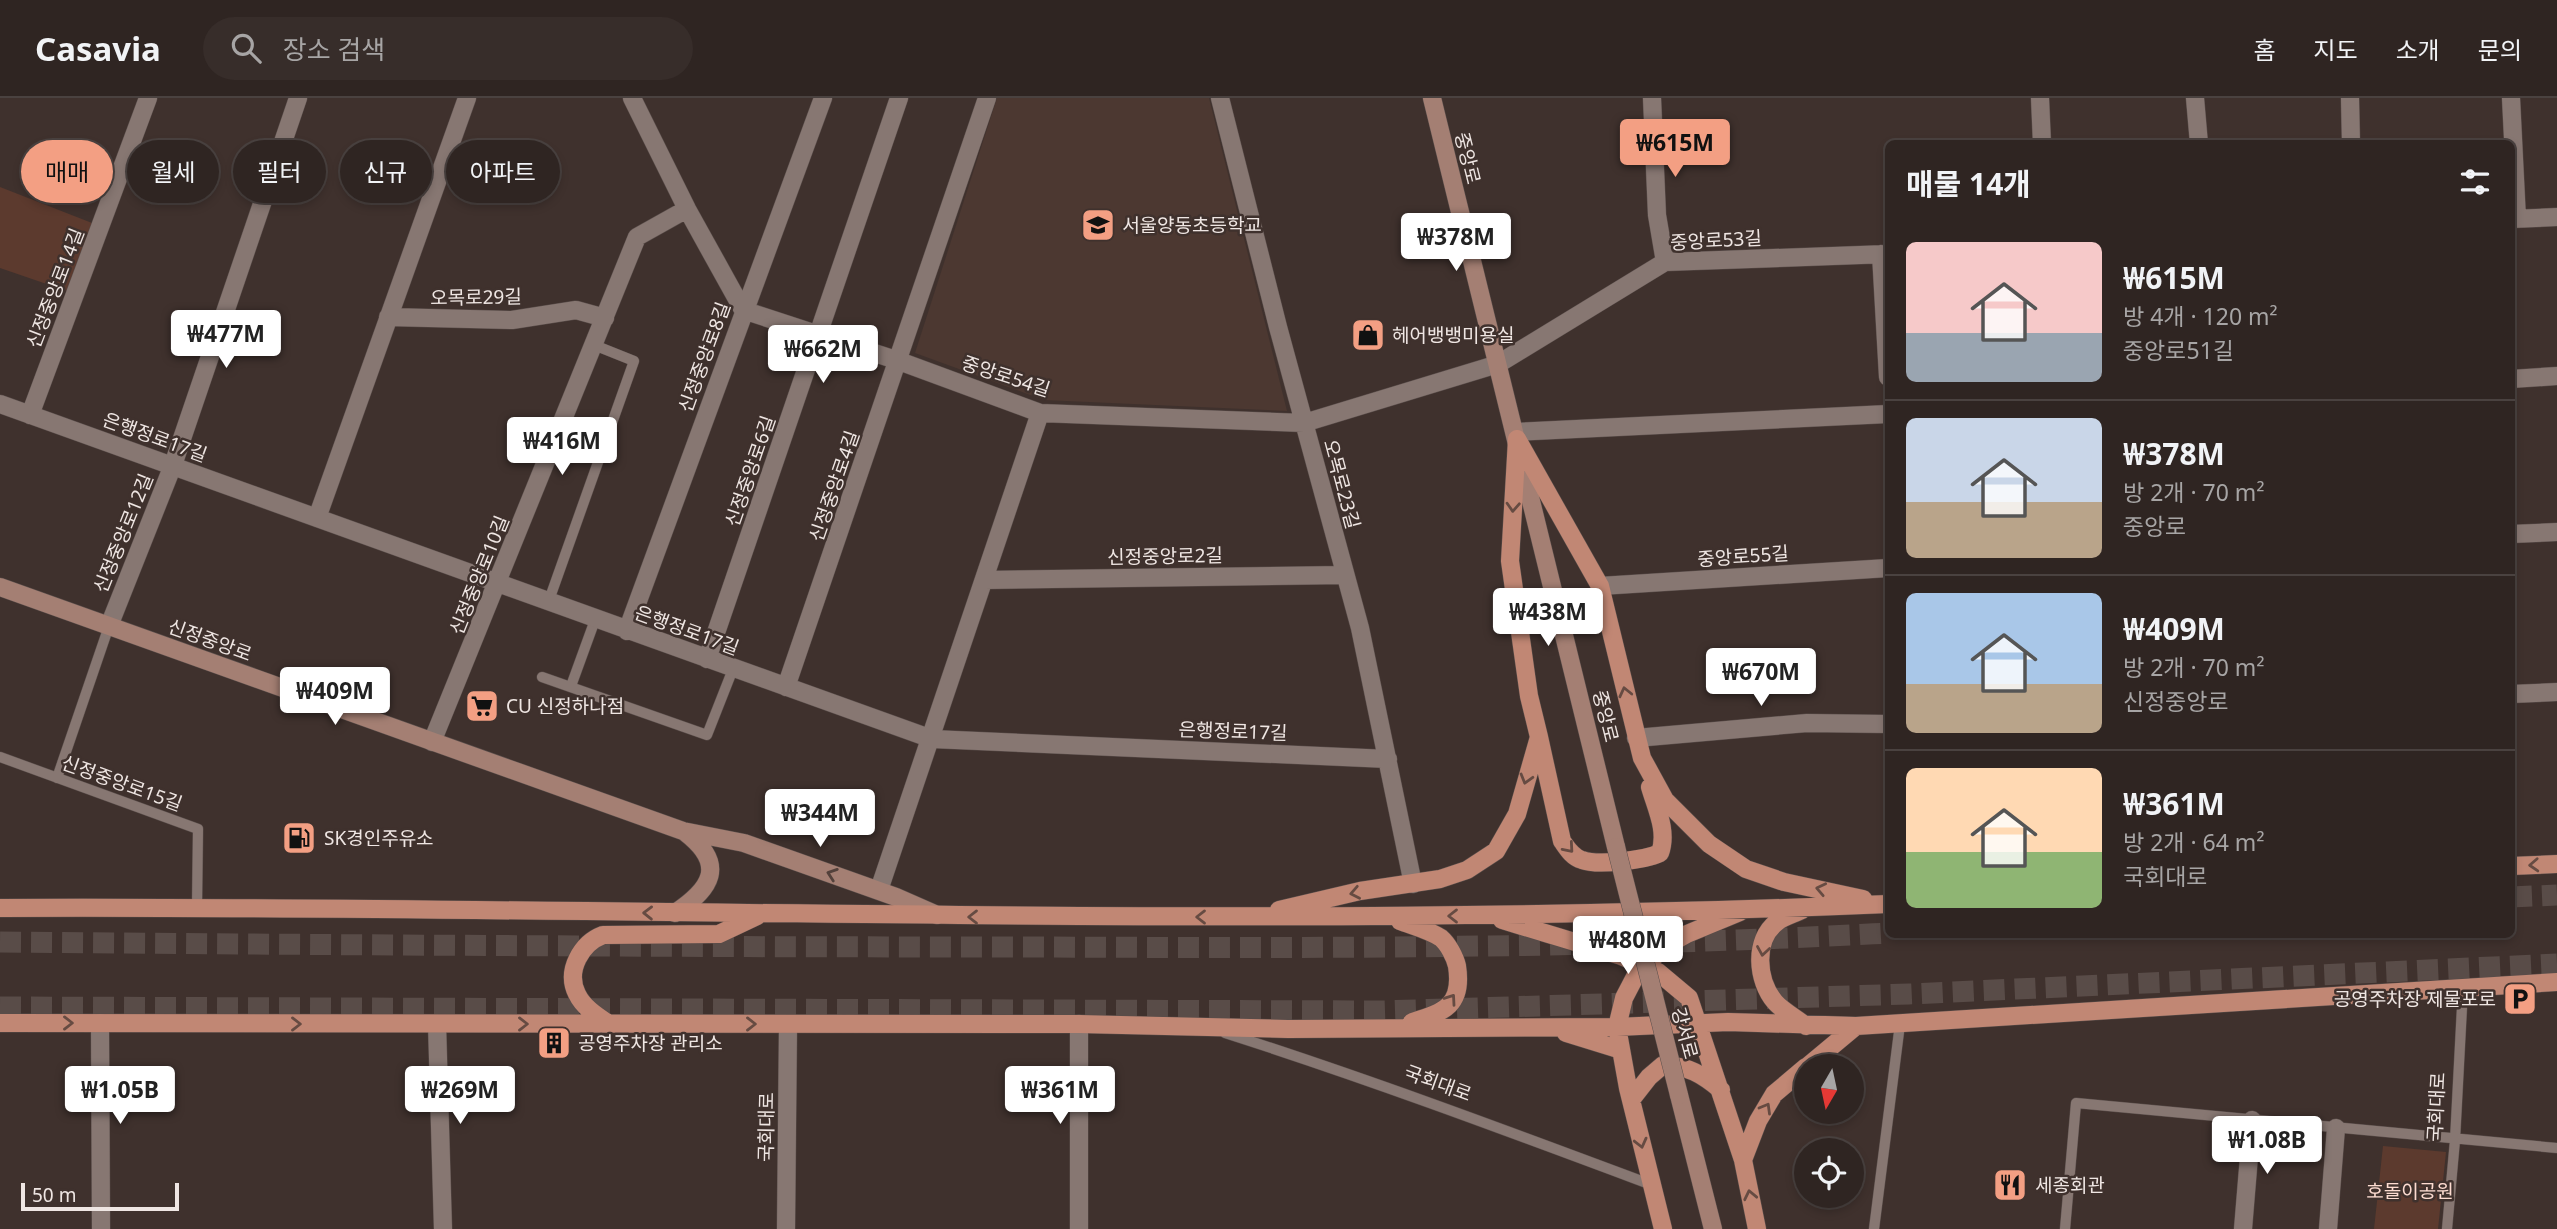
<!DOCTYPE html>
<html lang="ko">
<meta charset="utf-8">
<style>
body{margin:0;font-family:"Noto Sans","Noto Sans KR",sans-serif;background:#372d2a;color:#f1f3f6;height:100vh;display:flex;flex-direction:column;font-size:26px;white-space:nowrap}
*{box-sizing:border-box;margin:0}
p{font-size:23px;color:#a7a5a5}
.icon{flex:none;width:38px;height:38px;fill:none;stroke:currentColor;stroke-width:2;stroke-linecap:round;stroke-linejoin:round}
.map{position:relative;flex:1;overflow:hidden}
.drawer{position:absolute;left:1885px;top:42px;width:630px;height:798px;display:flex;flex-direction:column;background:#2f2522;border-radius:10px;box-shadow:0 4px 10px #0003,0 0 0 2px #4a4240}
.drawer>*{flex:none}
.guide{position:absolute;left:21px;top:42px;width:665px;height:63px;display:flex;gap:14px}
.needle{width:46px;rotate:189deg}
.controls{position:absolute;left:1794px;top:956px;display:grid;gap:14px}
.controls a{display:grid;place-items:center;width:70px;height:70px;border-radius:50%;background:#2f2522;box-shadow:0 4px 10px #0003,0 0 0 2px #4a4240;font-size:35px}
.scale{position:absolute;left:21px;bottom:18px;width:158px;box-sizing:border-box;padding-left:7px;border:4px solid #efe6e3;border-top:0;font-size:19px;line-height:24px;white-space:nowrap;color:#efe6e3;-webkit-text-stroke:5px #3f312d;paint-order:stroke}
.price{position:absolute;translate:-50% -60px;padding:0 16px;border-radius:7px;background:#fff;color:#222;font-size:23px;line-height:46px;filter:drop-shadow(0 2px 4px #0008)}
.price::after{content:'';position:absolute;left:50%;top:42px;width:21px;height:16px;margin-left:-10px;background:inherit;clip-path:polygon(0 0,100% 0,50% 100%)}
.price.current{background:#f39f83;color:#111}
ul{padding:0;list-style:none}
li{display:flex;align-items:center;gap:21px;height:175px;padding:0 21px}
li+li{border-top:2px solid #4a4240}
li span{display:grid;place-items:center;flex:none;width:196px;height:140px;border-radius:10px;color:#555}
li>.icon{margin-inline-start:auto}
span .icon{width:84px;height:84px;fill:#fffc;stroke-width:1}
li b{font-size:30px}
h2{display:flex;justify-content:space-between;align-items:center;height:84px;padding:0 21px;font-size:30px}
.tag{padding:0 24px;border-radius:32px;background:#2f2522;box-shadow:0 4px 10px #0003,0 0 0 2px #4a4240;font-size:24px;line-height:63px}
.tag.current{background:#f39f83;color:#111}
header{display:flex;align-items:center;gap:42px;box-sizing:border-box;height:98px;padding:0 35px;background:#2f2522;border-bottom:2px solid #4a4240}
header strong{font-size:33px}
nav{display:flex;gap:38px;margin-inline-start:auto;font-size:24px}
.search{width:490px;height:63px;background:#372d2a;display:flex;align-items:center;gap:18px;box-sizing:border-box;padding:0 24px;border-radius:38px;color:#a7a5a5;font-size:26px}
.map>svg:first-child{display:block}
.built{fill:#4c3831}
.green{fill:#5c3a2e}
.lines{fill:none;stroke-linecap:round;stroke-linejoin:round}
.highway-tunnel{stroke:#594c48;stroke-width:21;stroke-dasharray:21 10;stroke-linecap:butt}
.lane-casing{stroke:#5a4e4b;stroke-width:11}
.street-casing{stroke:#5a4e4b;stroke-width:19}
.secondary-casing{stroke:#5a4e4b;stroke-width:19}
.primary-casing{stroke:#5a4e4b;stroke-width:19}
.lane{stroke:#877772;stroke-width:10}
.street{stroke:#877772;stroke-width:18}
.secondary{stroke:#a47f73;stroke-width:18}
.primary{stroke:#c18774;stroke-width:18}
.secondary-bridge-casing{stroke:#5a4e4b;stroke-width:19;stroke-linecap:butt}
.secondary-bridge{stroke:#a47f73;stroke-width:18}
.oneway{stroke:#664b42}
.oneway2{stroke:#53413b}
.labels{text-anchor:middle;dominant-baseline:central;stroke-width:5;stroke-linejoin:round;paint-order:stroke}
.street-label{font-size:19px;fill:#efe6e3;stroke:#3f312d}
.poi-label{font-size:19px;fill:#efe6e3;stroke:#3f312d;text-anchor:start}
.park-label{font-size:19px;fill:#fcdbd0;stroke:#3f312d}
</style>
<header>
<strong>Casavia</strong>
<div class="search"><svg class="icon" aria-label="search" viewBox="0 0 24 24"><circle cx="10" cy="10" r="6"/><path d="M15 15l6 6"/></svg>장소 검색</div>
<nav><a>홈</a><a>지도</a><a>소개</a><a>문의</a></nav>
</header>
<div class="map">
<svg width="2557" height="1131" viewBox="0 0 2557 1131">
<rect width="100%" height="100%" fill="#3f312d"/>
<!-- built -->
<path class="built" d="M997 0H1209L1287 313 1044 302 915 255Z"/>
<!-- green -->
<path class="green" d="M0 89 92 125 67 193 0 170Z
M2383 1048 2446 1054 2438 1131H2374Z"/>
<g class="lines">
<!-- highway-tunnel -->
<path class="highway-tunnel" d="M2511 799 2557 797
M0 844C342 847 683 849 1025 849 1313 850 1601 851 1888 835
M0 909 1381 913 1909 896 2557 866"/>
<defs>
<path id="lane" d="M548 505 634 263 594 247
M542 579 707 637 733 571
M571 588 595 522
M0 659 198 731 197 809
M57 680 109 528
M1225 935C1369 981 1510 1034 1652 1087
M1874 1131 1900 926
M2065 1131 2076 1005 2557 1050
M2447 1131 2455 1042 2463 890"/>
<path id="street" d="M632 0 687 111 743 212 899 263 1040 315 1304 325 1498 266 1665 164 1888 156
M1220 0 1278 229 1360 530 1413 786
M1652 0 1657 117 1665 164
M2040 0 2042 46
M2195 0 2199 46
M2350 0 2351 46
M2511 0 2517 121
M2511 121 2557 119
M1881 156 1888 279
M388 219 512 222 576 212 605 220
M2511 281 2557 278
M0 306 932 641 1388 661
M30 317 148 0
M1515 334 1888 316
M317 420 467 0
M2511 436 2557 434
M985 482 1345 477
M1600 488 1888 470
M109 528 173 367 298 0
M627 533 823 0
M707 561 899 0
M786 589 987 0
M2511 596 2557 594
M1636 640 1807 625 1888 626
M432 644 637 139 687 111
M879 792 1040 315
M100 925 101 1131
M437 926 443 1131
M786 1131 788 927
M1079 1131V926
M2243 1131 2252 1022
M2328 1131 2336 1030"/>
<path id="secondary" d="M1432 0 1616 749
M0 489 683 733 744 745 896 799 937 817
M675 815C711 791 727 767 686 735
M1679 997 1713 1131"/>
<path id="primary" d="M1517 341 1600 488 1642 660 1665 702 1709 746 1746 771 1784 784 1863 801
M1539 639 1562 743C1567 750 1572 759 1582 762 1598 768 1645 762 1660 755 1668 733 1656 710 1650 689
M2511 768 2557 766
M0 810C629 807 1259 833 1888 806
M1279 812 1360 793 1440 781 1467 772 1496 753 1517 716 1539 639 1529 598 1510 463 1517 341
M1802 812C1794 816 1783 819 1777 824 1753 842 1757 883 1775 904 1783 913 1796 920 1806 928
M1502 822 1621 858 1658 874 1689 900 1743 1062 1757 1131
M1400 823C1413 828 1429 832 1441 840 1448 846 1455 859 1457 868 1463 907 1445 914 1412 924
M0 925 1079 926 1288 931 1617 929 1728 924 1856 928 2557 884
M609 926C597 918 583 909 577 896 565 872 582 845 603 837L719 836 757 818
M1566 935 1621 952
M1808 968 1856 928
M1631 1002 1649 979 1663 967C1688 968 1702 976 1721 992
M1743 1062 1758 1023 1774 996 1806 969
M1663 1131 1628 990 1617 929 1624 900 1636 877 1664 849 1687 836 1740 814"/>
</defs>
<!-- lane casing -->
<use href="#lane" class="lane-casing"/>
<!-- street casing -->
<use href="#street" class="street-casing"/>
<!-- secondary casing -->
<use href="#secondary" class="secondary-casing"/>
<!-- primary casing -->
<use href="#primary" class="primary-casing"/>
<!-- lane -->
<use href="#lane" class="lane"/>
<!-- street -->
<use href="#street" class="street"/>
<!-- secondary -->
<use href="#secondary" class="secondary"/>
<!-- primary -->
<use href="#primary" class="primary"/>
<defs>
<path id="secondary-bridge" d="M1616 749 1679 997"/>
</defs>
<!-- secondary-bridge casing -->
<use href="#secondary-bridge" class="secondary-bridge-casing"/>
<!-- secondary-bridge -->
<use href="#secondary-bridge" class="secondary-bridge"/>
</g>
<!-- one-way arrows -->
<defs><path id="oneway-chevron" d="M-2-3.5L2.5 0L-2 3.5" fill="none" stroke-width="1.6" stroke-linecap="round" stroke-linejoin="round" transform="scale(1.75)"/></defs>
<g class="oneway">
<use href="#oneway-chevron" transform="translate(1513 409) rotate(93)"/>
<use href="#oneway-chevron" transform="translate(1625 594) rotate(-103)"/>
<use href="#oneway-chevron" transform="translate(1526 681) rotate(106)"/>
<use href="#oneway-chevron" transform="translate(1569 750) rotate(49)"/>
<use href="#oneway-chevron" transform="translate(2534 767) rotate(177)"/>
<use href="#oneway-chevron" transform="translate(1821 791) rotate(-168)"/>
<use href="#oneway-chevron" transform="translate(1355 795) rotate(169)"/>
<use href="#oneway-chevron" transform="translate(648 815) rotate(-179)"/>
<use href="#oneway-chevron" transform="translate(1453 818) rotate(180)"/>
<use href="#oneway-chevron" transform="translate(973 819) rotate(-180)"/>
<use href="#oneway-chevron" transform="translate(1201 819) rotate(-180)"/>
<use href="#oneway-chevron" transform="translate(1763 853) rotate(99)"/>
<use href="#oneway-chevron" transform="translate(1451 901) rotate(-55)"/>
<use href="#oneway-chevron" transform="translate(68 925)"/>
<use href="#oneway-chevron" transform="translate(296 926)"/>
<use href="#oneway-chevron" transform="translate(523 926)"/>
<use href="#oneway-chevron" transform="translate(751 926)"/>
<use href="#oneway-chevron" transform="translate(1766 1010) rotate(-60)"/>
<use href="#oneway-chevron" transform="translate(1641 1045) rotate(76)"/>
<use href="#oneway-chevron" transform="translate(1750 1097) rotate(-102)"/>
</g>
<use class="oneway2" href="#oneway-chevron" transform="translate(832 776) rotate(-161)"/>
<!-- icons -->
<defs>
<symbol id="school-square" viewBox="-11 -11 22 22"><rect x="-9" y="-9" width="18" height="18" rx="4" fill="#f39f83" stroke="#3f312d"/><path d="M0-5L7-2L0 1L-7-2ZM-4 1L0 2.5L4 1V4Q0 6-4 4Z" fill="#111"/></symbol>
<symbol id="shop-square" viewBox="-11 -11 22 22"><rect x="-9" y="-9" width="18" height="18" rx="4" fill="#f39f83" stroke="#3f312d"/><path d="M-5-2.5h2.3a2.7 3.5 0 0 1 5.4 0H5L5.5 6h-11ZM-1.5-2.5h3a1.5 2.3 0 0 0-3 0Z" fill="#111"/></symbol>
<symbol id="supermarket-square" viewBox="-11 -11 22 22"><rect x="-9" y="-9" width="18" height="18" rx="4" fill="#f39f83" stroke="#3f312d"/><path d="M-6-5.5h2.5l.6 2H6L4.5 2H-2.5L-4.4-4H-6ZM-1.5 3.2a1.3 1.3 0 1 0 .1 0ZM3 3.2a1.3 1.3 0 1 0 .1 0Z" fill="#111"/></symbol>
<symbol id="fuel-square" viewBox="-11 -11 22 22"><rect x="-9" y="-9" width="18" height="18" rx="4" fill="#f39f83" stroke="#3f312d"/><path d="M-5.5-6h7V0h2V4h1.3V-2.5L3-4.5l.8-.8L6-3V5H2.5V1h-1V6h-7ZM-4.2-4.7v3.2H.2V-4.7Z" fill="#111"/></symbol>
<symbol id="parking-square" viewBox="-11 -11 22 22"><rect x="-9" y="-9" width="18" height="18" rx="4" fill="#f39f83" stroke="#3f312d"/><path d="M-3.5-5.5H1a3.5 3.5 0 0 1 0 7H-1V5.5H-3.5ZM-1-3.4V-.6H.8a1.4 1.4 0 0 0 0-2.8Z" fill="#111"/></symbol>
<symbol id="building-square" viewBox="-11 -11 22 22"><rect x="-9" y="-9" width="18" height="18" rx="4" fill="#f39f83" stroke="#3f312d"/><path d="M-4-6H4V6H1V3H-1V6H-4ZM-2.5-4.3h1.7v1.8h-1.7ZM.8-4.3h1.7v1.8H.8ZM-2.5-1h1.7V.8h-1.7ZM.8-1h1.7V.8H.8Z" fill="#111"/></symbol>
<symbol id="restaurant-square" viewBox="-11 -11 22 22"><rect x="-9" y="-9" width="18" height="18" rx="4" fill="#f39f83" stroke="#3f312d"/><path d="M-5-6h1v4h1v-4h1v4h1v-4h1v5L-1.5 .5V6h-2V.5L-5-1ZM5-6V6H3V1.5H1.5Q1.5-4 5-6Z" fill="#111"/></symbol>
</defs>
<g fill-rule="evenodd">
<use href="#school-square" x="1079" y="108" width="38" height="38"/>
<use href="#shop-square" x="1349" y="218" width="38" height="38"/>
<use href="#supermarket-square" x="463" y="589" width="38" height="38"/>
<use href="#fuel-square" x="280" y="721" width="38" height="38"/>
<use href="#parking-square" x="2501" y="882" width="38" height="38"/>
<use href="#building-square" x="535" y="926" width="38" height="38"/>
<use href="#restaurant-square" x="1991" y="1068" width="38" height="38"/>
</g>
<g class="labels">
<!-- street labels -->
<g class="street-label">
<text transform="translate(1468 60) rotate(76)">중앙로</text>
<text transform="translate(1716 142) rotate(-3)">중앙로53길</text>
<text transform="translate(55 190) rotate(-69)">신정중앙로14길</text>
<text transform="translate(476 199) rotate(-1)">오목로29길</text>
<text transform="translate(704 259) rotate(-70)">신정중앙로8길</text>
<text transform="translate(1006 278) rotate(18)">중앙로54길</text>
<text transform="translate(155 339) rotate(20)">은행정로17길</text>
<text transform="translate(750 373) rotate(-71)">신정중앙로6길</text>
<text transform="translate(1342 386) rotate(75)">오목로23길</text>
<text transform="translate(834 388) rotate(-71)">신정중앙로4길</text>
<text transform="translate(123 435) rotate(-68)">신정중앙로12길</text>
<text transform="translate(1165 458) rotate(-1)">신정중앙로2길</text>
<text transform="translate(1743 458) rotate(-4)">중앙로55길</text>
<text transform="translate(479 477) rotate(-68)">신정중앙로10길</text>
<text transform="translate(687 532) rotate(20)">은행정로17길</text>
<text transform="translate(210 542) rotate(20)">신정중앙로</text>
<text transform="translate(1606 618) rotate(76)">중앙로</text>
<text transform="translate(1233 633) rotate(2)">은행정로17길</text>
<text transform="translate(122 685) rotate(20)">신정중앙로15길</text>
<text transform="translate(1685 935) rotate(75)">강서로</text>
<text transform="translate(1438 985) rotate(20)">국회대로</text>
<text transform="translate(2436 1009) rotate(-87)">국회대로</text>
<text transform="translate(766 1029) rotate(-89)">국회대로</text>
</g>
<!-- poi labels -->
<g class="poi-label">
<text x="1122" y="127">서울양동초등학교</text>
<text x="1392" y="237">헤어뱅뱅미용실</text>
<text x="506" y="608">CU 신정하나점</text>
<text x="324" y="740">SK경인주유소</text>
<text x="2496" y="901" text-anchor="end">공영주차장 제물포로</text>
<text x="578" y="945">공영주차장 관리소</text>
<text x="2035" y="1087">세종회관</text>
</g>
<!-- park labels -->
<g class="park-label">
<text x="2410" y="1093">호돌이공원</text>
</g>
</g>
</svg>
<div class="controls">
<a><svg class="needle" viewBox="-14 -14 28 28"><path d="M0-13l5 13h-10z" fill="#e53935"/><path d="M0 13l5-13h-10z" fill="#a7a5a5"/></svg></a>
<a><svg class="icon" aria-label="locate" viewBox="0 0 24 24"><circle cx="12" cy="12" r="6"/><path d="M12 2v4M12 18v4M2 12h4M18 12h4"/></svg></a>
</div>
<div class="scale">50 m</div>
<b class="price current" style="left:1675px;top:81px">₩615M</b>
<b class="price" style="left:1456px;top:175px">₩378M</b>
<b class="price" style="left:226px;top:272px">₩477M</b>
<b class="price" style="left:823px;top:287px">₩662M</b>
<b class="price" style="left:562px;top:379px">₩416M</b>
<b class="price" style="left:1548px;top:550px">₩438M</b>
<b class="price" style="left:1761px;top:610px">₩670M</b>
<b class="price" style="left:335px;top:629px">₩409M</b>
<b class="price" style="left:820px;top:751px">₩344M</b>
<b class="price" style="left:1628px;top:878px">₩480M</b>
<b class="price" style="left:120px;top:1028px">₩1.05B</b>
<b class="price" style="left:460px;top:1028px">₩269M</b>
<b class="price" style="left:1060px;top:1028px">₩361M</b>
<b class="price" style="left:2267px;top:1078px">₩1.08B</b>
<div class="guide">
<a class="tag current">매매</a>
<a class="tag">월세</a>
<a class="tag">필터</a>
<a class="tag">신규</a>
<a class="tag">아파트</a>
</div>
<section class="drawer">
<h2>매물 14개<svg class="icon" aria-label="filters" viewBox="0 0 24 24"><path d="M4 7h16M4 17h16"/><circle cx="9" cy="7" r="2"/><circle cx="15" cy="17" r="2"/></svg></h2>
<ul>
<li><span style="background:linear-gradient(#f6c9c9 65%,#9aa5b1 0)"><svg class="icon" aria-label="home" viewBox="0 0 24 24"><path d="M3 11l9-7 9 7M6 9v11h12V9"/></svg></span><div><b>₩615M</b><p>방 4개 · 120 m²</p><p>중앙로51길</p></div></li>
<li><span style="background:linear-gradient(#c9d6e8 60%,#b9a48a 0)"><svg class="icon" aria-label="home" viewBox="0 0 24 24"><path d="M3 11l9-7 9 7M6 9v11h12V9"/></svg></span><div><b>₩378M</b><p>방 2개 · 70 m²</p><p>중앙로</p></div></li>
<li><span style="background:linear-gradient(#a9c7e8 65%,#b9a48a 0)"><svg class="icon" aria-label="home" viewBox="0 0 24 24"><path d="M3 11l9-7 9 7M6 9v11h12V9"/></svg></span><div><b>₩409M</b><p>방 2개 · 70 m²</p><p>신정중앙로</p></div></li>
<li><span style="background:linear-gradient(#ffd9b3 60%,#8fb573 0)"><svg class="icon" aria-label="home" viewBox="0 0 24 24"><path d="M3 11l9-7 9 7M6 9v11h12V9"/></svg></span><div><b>₩361M</b><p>방 2개 · 64 m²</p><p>국회대로</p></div></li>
</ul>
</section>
</div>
